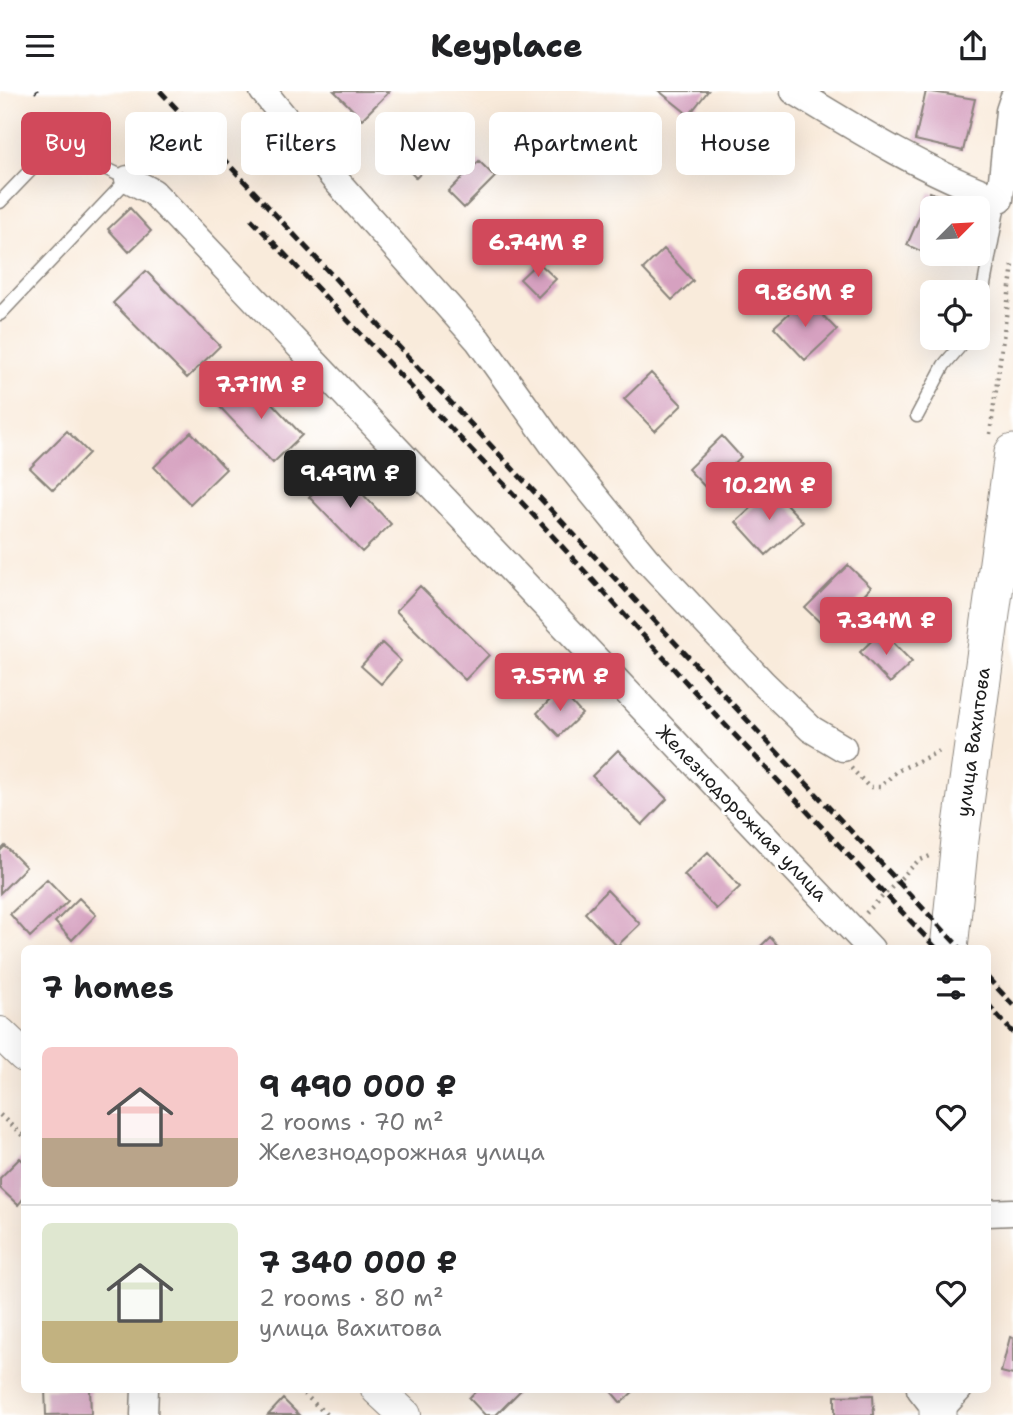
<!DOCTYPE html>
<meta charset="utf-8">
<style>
body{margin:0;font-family:"Shantell Sans",sans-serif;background:#f6f6f6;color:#202124;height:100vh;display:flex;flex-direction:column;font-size:26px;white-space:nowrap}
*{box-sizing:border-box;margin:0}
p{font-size:23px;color:#757577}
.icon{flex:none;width:38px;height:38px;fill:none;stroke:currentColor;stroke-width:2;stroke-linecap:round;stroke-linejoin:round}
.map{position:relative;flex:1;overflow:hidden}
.side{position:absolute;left:21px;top:854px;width:970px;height:448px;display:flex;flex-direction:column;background:#fff;border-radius:10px;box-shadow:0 7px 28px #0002}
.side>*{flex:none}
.hud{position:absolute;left:21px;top:21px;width:971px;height:63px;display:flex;gap:14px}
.needle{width:46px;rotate:66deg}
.fabs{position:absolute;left:920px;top:105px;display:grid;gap:14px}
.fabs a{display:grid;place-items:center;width:70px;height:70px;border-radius:10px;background:#fff;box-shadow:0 7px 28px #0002;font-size:35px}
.price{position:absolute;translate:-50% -60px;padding:0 16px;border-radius:7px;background:#d1495b;color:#fff;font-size:23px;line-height:46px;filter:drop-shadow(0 2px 4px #0008)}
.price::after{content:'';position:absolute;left:50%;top:42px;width:21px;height:16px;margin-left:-10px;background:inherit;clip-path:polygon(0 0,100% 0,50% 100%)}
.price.active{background:#222;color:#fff}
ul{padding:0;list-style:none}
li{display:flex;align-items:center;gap:21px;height:175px;padding:0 21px}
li+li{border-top:2px solid #e0e0e0}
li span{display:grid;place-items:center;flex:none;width:196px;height:140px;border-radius:10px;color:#555}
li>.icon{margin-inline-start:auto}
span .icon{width:84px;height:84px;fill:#fffc;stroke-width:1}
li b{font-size:30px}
h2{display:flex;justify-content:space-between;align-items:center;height:84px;padding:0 21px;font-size:30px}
.tag{padding:0 24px;border-radius:10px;background:#fff;box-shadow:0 7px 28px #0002;font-size:24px;line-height:63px}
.tag.active{background:#d1495b;color:#fff}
header{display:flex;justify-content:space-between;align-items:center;height:91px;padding:0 21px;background:#fff;font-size:32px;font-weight:800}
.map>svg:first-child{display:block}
.building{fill:#d6a1c0}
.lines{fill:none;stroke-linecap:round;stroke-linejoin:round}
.service-casing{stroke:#8a847c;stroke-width:15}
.minor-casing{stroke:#8a847c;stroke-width:29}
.tertiary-casing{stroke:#8a847c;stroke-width:34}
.secondary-casing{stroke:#8a847c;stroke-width:39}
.path{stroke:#8a847c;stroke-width:4.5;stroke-dasharray:2 5;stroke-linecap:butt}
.service{stroke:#fff;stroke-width:12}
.minor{stroke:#fff;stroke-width:26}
.tertiary{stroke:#fff;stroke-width:32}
.secondary{stroke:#fff;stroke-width:37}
.rail{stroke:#1c1c1c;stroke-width:5;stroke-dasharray:10 5;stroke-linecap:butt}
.labels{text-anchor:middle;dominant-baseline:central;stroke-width:6;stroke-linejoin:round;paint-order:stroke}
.street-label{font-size:19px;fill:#1c1c1c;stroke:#fff}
</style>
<header><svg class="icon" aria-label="menu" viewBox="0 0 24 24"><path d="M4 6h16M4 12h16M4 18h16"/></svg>Keyplace<svg class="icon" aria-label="share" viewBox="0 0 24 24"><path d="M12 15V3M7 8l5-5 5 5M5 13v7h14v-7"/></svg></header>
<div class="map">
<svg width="1013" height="1324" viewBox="0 0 1013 1324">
<rect width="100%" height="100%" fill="#fff"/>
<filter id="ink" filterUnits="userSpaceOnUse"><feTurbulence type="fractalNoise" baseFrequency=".0143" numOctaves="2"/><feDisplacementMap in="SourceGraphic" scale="14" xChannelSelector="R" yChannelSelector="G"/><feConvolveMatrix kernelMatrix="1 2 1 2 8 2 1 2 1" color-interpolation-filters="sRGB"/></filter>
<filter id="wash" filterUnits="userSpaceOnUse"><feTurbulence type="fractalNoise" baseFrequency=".00686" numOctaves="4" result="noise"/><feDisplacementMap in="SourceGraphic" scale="28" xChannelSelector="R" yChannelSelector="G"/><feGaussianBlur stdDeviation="1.57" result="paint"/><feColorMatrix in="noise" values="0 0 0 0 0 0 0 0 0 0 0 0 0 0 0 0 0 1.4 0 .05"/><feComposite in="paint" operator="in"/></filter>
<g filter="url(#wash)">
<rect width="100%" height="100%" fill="#f9ebdb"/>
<g id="blocks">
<!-- building -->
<path class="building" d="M334 0H390L362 28Z
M659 0H708L689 24Z
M926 0 975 8 963 60 915 49Z
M435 26 456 47 416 87 396 66Z
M479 70 495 86 464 117 448 101Z
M930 101 967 117H933V163H949L945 171 907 154Z
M130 117 151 140 129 161 108 138Z
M664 158 693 190 672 209 643 178Z
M538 171 556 188 538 206 520 188Z
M146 180 220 255 187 287 113 212Z
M806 207 837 239 805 269 774 236Z
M651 282 682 314 655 340 624 308Z
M249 288 302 344 273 372 220 316Z
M67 340 89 362 53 399 30 377Z
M191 341 226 378 190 413 154 376Z
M722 345 741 366 707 398 688 378Z
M338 377 391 433 362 461 309 406Z
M772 398 803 431 766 464 736 431Z
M848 474 871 496 829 540 805 517Z
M420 495 489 564 465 589 396 520Z
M882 540 912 571 890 592 860 561Z
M382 552 401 570 381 593 361 575Z
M560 599 582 623 559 645 537 622Z
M618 659 667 708 642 734 592 685Z
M5 755 26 776 0 802V760Z
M708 761 740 796 716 818 684 784Z
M47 788 68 810 30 846 10 823Z
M607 799 640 833 617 855 585 822Z
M79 807 96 824 72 849 55 831Z
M770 846 781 858H758Z
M20 1067 24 1071V1107L18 1114 0 1097V1087Z
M1010 1246 1013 1247V1284L1001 1281Z
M45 1298H90L91 1323 46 1324Z
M478 1298H522L496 1324H485L469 1307Z
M609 1298H636L621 1312Z
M873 1304 874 1324H835V1305Z
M283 1308 299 1324H268Z"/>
</g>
</g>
<g filter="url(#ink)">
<use href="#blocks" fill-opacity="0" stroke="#8a847c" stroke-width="2"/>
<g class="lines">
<defs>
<path id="service" d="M0 111 50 59 81 66 128 88 0 223
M978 226 1000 108
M917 325 944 274 967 247"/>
<path id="minor" d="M263 0 333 86 478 249 553 354 647 469 763 592 811 638 843 657
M794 0C861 41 926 81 1000 108L1009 20 1013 8
M128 88 153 101 871 858
M987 1122 1013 1121
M920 1298 938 1321 959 1298
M144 1324 145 1298"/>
<path id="tertiary" d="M0 942 24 965
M377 1298 405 1324"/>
<path id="secondary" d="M949 858 960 749 1013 362
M938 1298V1324"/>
</defs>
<!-- service casing -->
<use href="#service" class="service-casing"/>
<!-- minor casing -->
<use href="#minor" class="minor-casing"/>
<!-- tertiary casing -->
<use href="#tertiary" class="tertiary-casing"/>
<!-- secondary casing -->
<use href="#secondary" class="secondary-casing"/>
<!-- path -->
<path class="path" d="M990 343 1013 174
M851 677 869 696H880L897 680 942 659
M866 822 918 770 930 765
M0 1024 24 1046
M299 1298 327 1324"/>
<!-- service -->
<use href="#service" class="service"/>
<!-- minor -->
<use href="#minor" class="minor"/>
<!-- tertiary -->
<use href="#tertiary" class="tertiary"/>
<!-- secondary -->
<use href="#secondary" class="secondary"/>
<!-- rail -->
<path class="rail" d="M36 0 37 1
M160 0 961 858
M251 128 526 416 715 623 937 858
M987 886 1013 914
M987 912 1013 942"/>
</g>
</g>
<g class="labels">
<!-- street labels -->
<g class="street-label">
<text transform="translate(973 651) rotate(-82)">улица Вахитова</text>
<text transform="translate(742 722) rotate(46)">Железнодорожная улица</text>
</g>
</g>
</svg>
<div class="fabs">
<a><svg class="needle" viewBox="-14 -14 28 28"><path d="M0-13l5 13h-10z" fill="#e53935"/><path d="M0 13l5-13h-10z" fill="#757577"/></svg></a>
<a><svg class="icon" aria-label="locate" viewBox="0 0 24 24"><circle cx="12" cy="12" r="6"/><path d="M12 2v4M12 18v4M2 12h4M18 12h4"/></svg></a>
</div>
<b class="price" style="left:538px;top:188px">6.74M ₽</b>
<b class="price" style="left:805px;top:238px">9.86M ₽</b>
<b class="price" style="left:261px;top:330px">7.71M ₽</b>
<b class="price active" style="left:350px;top:419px">9.49M ₽</b>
<b class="price" style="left:769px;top:431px">10.2M ₽</b>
<b class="price" style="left:886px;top:566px">7.34M ₽</b>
<b class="price" style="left:560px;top:622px">7.57M ₽</b>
<div class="hud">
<a class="tag active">Buy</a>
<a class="tag">Rent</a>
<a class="tag">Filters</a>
<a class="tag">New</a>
<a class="tag">Apartment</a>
<a class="tag">House</a>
</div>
<section class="side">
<h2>7 homes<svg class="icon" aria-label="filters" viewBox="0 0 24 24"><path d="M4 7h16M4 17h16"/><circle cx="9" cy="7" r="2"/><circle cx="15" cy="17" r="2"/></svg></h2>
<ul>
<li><span style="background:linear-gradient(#f6c9c9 65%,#b9a48a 0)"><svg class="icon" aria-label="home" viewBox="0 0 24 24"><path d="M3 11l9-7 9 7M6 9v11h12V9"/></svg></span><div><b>9 490 000 ₽</b><p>2 rooms · 70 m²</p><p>Железнодорожная улица</p></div><svg class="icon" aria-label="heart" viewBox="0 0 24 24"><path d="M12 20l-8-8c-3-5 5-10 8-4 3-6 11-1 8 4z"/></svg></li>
<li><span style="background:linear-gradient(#dfe7d0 70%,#c2b280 0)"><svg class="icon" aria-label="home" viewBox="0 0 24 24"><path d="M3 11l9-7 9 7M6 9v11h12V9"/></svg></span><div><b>7 340 000 ₽</b><p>2 rooms · 80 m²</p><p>улица Вахитова</p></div><svg class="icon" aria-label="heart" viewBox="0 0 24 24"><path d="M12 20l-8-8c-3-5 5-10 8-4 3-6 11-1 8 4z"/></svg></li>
</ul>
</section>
</div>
